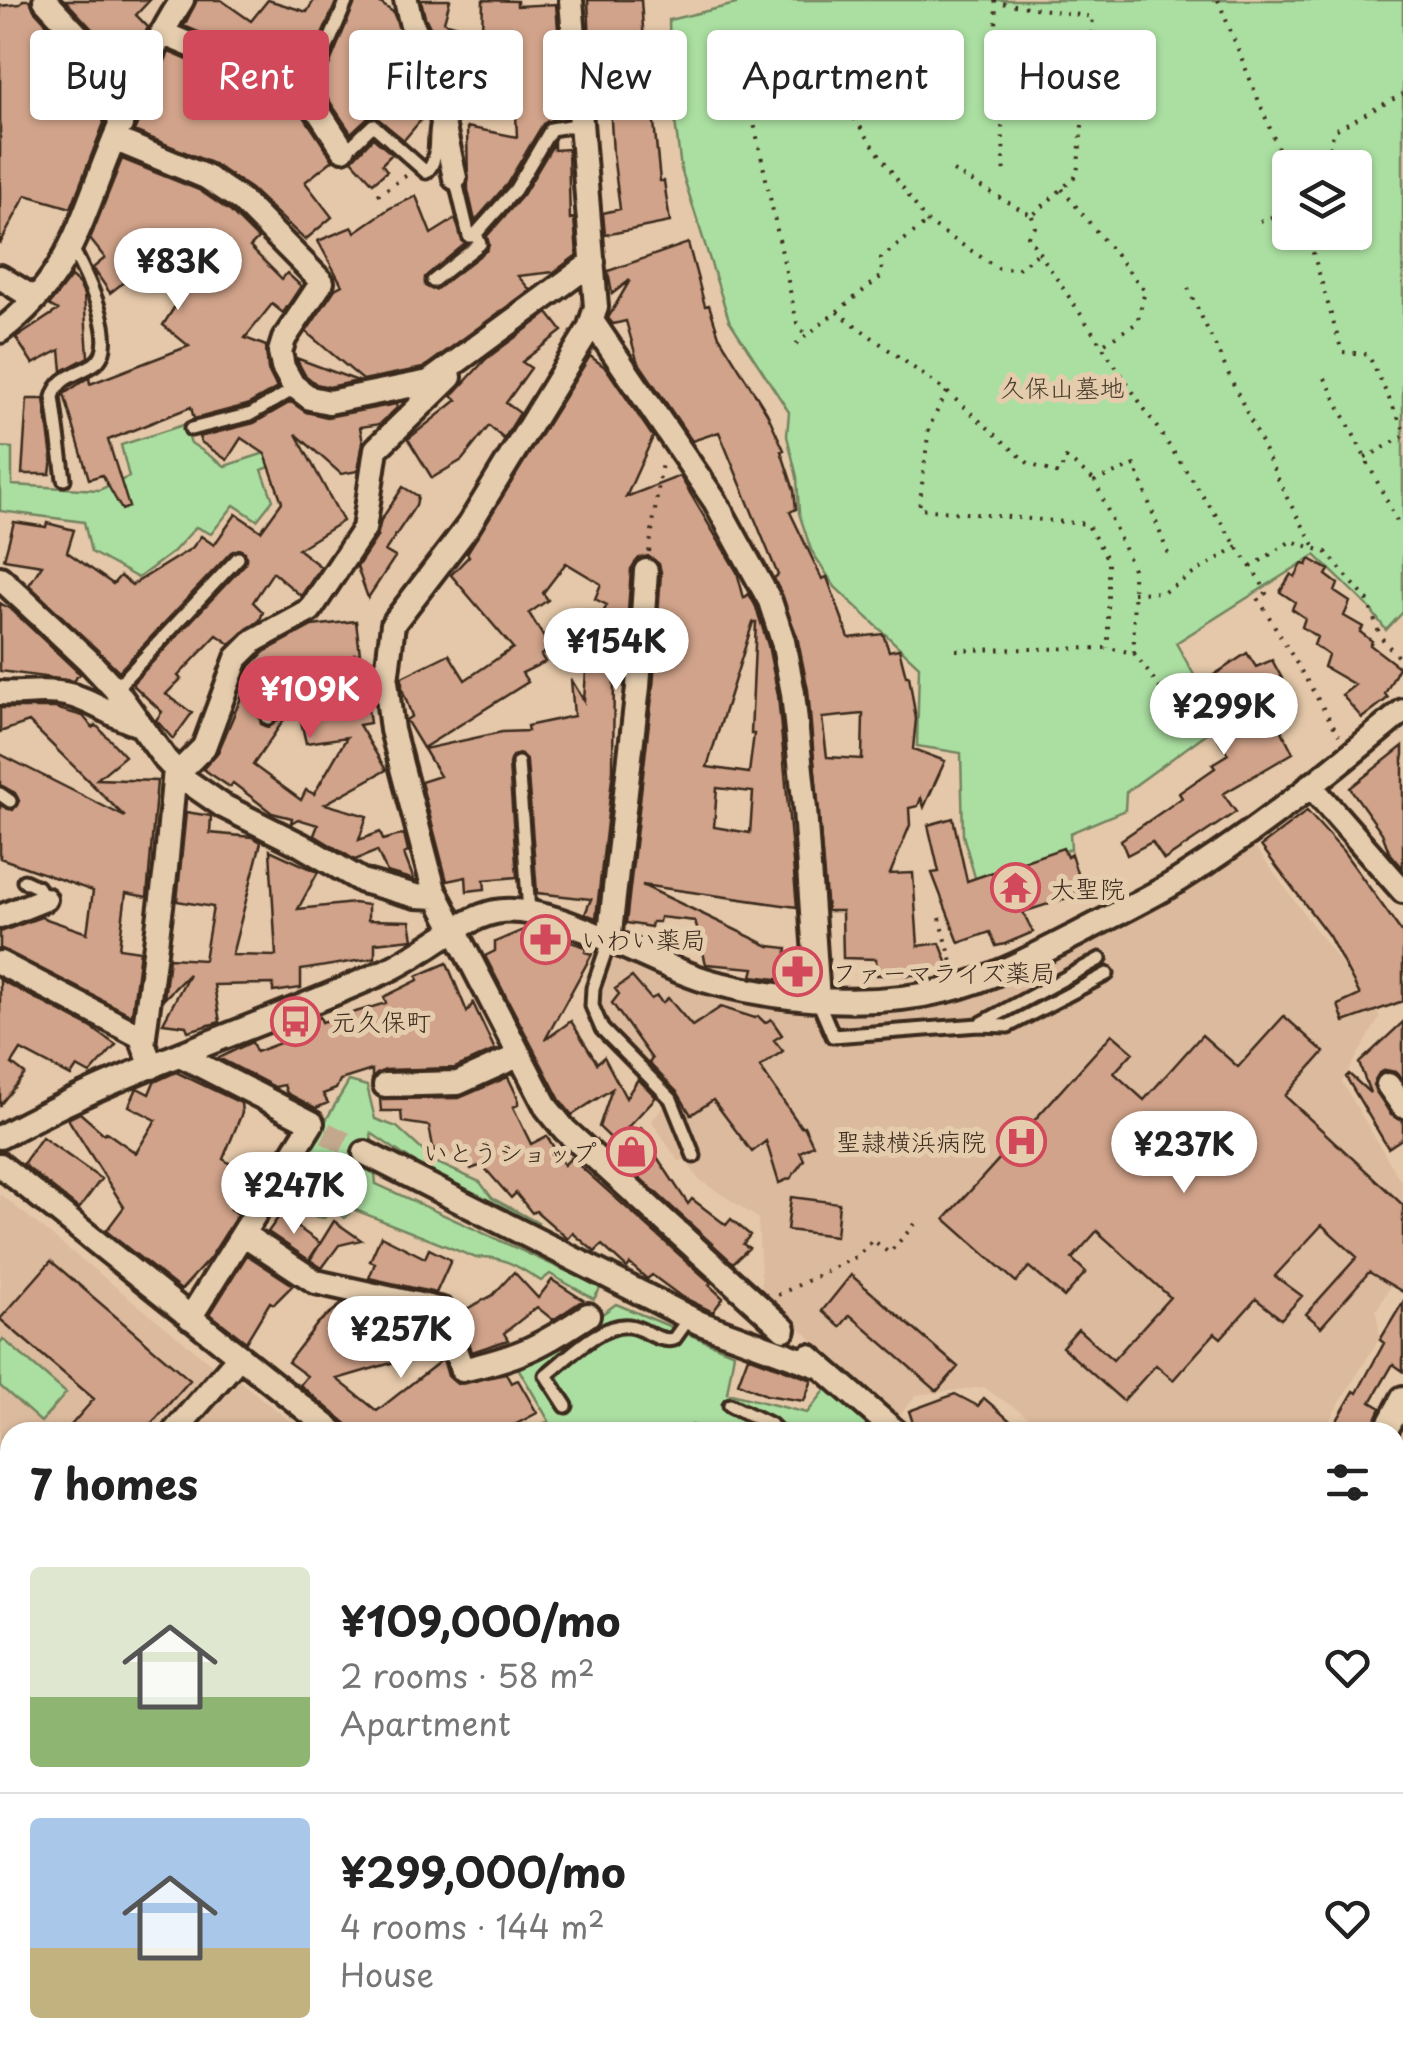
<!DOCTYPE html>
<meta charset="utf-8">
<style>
body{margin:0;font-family:"Playpen Sans","Klee One",sans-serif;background:#f2f2f2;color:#222;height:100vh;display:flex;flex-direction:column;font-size:38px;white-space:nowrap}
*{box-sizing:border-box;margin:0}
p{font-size:32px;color:#767676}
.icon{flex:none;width:55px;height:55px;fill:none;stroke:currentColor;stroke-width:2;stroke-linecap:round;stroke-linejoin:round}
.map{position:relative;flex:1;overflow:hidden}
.sheet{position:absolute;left:0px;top:1422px;width:1405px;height:642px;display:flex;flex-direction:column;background:#fff;border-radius:30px 30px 0 0;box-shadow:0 2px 8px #0004}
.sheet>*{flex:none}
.guide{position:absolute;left:30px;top:30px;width:1345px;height:90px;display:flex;gap:20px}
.fabs{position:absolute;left:1272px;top:150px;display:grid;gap:20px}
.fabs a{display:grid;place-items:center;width:100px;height:100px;border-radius:10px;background:#fff;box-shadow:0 2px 8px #0004;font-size:50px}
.price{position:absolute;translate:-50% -85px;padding:0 22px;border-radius:35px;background:#fff;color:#222;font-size:32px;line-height:65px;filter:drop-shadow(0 2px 5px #0008)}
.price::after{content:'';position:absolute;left:50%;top:60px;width:30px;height:22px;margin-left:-15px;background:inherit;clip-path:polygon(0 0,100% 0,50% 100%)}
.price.on{background:#d1495b;color:#fff}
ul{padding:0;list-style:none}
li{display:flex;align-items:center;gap:30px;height:250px;padding:0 30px}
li+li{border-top:2px solid #e0e0e0}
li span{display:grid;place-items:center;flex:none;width:280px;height:200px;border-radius:10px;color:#555}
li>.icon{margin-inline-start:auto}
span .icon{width:120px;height:120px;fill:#fffc;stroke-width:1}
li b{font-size:42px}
h2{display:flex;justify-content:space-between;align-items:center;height:120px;padding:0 30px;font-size:42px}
.chip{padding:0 35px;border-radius:10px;background:#fff;box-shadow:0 2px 8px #0004;font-size:35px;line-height:90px}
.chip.on{background:#d1495b;color:#fff}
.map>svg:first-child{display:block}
.built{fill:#dcba9d}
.green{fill:#abdfa1;stroke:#738460;stroke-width:2.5;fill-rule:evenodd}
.building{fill:#d1a38a;stroke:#3b2a1e;stroke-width:2.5;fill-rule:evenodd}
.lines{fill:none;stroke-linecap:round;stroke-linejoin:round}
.street-tunnel{stroke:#c3a88d;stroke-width:22;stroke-dasharray:22 11;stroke-linecap:butt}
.lane-casing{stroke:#3b2a1e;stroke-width:19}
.street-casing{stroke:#3b2a1e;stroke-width:30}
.path{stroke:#3b2a1e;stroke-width:4;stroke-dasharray:2.5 8;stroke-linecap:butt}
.lane{stroke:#e4ccad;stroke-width:11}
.street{stroke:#e4ccad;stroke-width:22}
.labels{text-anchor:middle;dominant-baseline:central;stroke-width:10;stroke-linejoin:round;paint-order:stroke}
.park-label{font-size:25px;fill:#463c2b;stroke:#e4ccad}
.poi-label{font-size:25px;fill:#3b2a1e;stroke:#e4ccad;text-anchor:start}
</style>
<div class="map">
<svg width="1403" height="2064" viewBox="0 0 1403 2064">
<rect width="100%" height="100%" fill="#e5c8a9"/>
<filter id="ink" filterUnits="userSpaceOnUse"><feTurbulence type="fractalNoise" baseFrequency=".01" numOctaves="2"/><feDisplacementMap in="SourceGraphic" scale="20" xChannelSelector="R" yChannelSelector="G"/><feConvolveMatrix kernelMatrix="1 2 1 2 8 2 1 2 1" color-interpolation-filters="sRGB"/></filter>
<g filter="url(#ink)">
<!-- built -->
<path class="built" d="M1253 844 1380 1017 1342 1082 1403 1185V1272L1397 1274 1376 1311 1380 1337 1322 1432H1051L983 1387 916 1395 897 1419 762 1293 758 1218 698 1179 686 1160 678 1161 652 1121 666 1103 597 1037 588 1018 585 998 588 976 600 950 695 991 769 1008 879 1013 934 1007 1004 984 1124 928Z
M0 1194 209 1362 216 1372 164 1432H10V1614L0 1625Z
M232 1375 304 1432H183Z"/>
<!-- green -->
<path class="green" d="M736 0H1403V612L1386 630 1368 606 1315 555 1176 643 1221 723 1126 792 1125 810 1070 833 1071 849 976 881 963 835 961 753 917 746 919 666 835 587 811 550 799 513 797 477 787 436 789 412 729 320 681 169 671 89 669 20 736 4ZM1290 168H1355V232H1290Z
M183 425 191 443 225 466 299 442 302 454 262 470 273 500 257 520 234 505 211 534 196 527 173 552 138 578 91 552 84 522 0 511V447L12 448V485L99 490 129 477 121 445Z
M349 1081 367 1086 375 1119 397 1127 435 1162 480 1182 492 1198 538 1223 537 1231 455 1190 371 1133 376 1184 601 1287 594 1299 550 1274 541 1281C521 1268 500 1254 476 1258L353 1209 345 1218 331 1210 324 1218 295 1213 280 1198Z
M616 1304 734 1353 727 1393 807 1413 827 1388 878 1432H708L692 1425 683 1432H526L549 1421 517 1366 550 1352Z
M3 1339 66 1393 41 1422 0 1386V1343Z"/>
<!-- building -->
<path class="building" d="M23 0H30L34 10 69 48 87 74 104 123 71 208 26 195 0 244V6L20 4Z
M65 0H150L136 15 148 27 122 83 112 59 93 30Z
M197 0H221L251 21 268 0 307 12 314 0H337L304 77 184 26Z
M356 0H376L393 12 415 64 426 114 404 140 374 116 367 118 351 133 320 87Z
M421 0H450L444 22 482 33 483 0 517 1V6L556 4 563 91H551L553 119 543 124 507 184 475 221 468 190 467 127 517 137 515 92 466 96 468 118 458 120 444 55 425 17Z
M588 0H641L646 71H650L651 97 633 111 654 122 660 181H664L670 222 605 235 603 213 620 209 613 154 607 54H596V45H590Z
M169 52 297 106 333 160 305 182 332 217 305 240 251 189 214 164 134 131Z
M373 138 392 154 382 164 387 171 373 183 352 160Z
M554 143V150L568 149 570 219 574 218 577 255 554 272 518 276 530 290 423 368 363 380 306 332 335 289 342 285 318 241 352 227 355 232 390 208 416 196 431 234 455 219 465 244 425 277V286L435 290 487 250 489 245 487 236 523 195Z
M122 159 199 190 231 212 258 239 250 247 282 279 287 273 301 286 283 313 272 304 245 338 266 346 268 370 277 388 247 405 194 419 191 407 108 440 129 507 122 510 102 475 89 479 64 394 89 377 90 384 189 346 163 325 188 286 160 254 110 293 93 268 105 258 90 239Z
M688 243 705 306 709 305 719 336 767 413 784 450 781 451 794 490 796 509 790 512 822 579 827 577 849 638 883 634 889 651 899 649 906 676H909L916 719 913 749 945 761 924 807 921 798 918 806 909 808 910 825 890 874 913 873 918 946 940 943 949 967 926 975H877L876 959 843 958 842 911H827L808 690 797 636 774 578 778 575 719 432 692 441 637 360 626 321 613 324 608 318 630 280 612 294 608 271ZM863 714 862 759 827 757 822 718Z
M71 277 79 284 84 295 88 357 62 371 60 350 33 364 16 338 58 310 49 305Z
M548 313 562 331 522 362 531 368 506 403 520 413 504 439 489 426 462 460 432 478 408 439 457 400 452 396 486 359Z
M590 356 606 368 653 437 626 497 680 476 737 572 744 598 749 594 756 607 768 645 778 695 797 907 642 885 769 946 787 948 784 980 752 976 754 968 706 964 695 921 660 917 659 922H652L651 927 626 923 653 688 661 572 659 564 648 556 639 558 631 569 624 669 614 668 613 770 596 918 585 914 591 899 537 893 527 762 521 754 512 756 509 764 517 877 484 880 485 889 467 891 466 877 447 881 421 782 440 776 424 749 502 732 528 731 527 726 574 716 571 679 584 701 588 640 607 605 595 599 601 584 566 563 543 593 548 600 529 613 551 649 541 655 545 662 522 673 528 682 423 748 406 720 412 716 402 689V677L449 654 465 680 513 648 451 575 469 556 467 553ZM753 622H756L751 734H754L749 773 707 767ZM717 788 753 792 750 833 714 827Z
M296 358 358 381 329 387 316 384 305 375Z
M27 399H44L52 458 50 474H22Z
M291 402 306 412 327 417 396 404 397 408 380 424 360 427 363 442 358 471 341 474 296 434 343 521 298 549 321 567 301 596 273 572 253 602 263 612 260 620 230 644 217 635 178 676 181 679 166 694 192 713 173 739 156 720 162 712 132 684 245 564V552L239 549 231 552 119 671 29 585 42 565 4 559 14 522 46 527 47 523 74 530 67 552 113 584 120 576 132 585 192 548 201 536 214 545 236 514 261 531 282 502 265 454 241 438 227 460 201 442 199 437 254 423Z
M403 487 418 496 416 505 385 551 395 557 368 598 357 567 377 537 381 520Z
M1310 559 1329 570 1326 575 1338 584 1335 592 1350 602 1344 616 1363 627 1360 632 1372 641 1370 645 1399 667 1385 694 1388 698 1362 718 1342 695 1355 685 1324 667 1328 655 1314 645 1317 637 1302 627 1305 618 1292 609 1295 602 1280 592 1291 574 1295 577 1302 564 1307 565Z
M0 603 12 610 80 674 73 681 0 671Z
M356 621 360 654H354L356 663 289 686 261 712V724L269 727 292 708 253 765 301 800 306 790 314 794 347 737 306 743 297 704 359 682 362 705 367 703 370 723 359 725 386 770 325 804 367 816 359 840 380 832 383 840 404 834 408 852 404 854 414 880 387 872 377 851 355 860 314 835 318 825 298 819 291 823 292 818 272 813 233 783 230 787 203 769 218 752 241 698 250 666 264 652 312 626Z
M1247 653 1256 667 1272 660 1285 684 1273 694 1275 706 1271 709 1293 753 1223 794 1236 812 1164 860 1152 842 1127 855 1121 840 1182 798 1179 793 1215 768 1212 764 1228 754 1215 734 1229 725 1205 681Z
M0 708H55L83 716 93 728 96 725 125 756 97 779 157 781 147 897 126 893 119 948 140 951 132 1015 0 948V932L41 917 87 933 93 891 0 858V805L13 810 19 801 15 793 0 785V754L125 817 29 722 0 732Z
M1403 746V868L1389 852 1382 833 1350 788Z
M1307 811 1343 851 1403 934V1001L1344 1022 1338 1005 1360 995 1329 936 1261 846Z
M186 812 211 816 210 833 252 837 261 842 232 955 276 956 270 850 318 872 298 909 354 903 368 905V920L410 921 413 939 375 943V958L301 970V988L273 992V984L214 985 220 1022 188 1031 186 1026 163 1023 189 974 164 999 169 958 204 960 213 907 177 901Z
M953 818 967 881 1063 848 1067 857 1071 854 1081 886 1075 889 1077 895 1023 912 1033 932 1005 944 996 946 990 932 959 943 932 873 939 872 928 825Z
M528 928 586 947 585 952 592 954 545 1040 571 1021 597 1063 604 1057 626 1098 638 1079 656 1097 628 1127 637 1134 642 1127 636 1171 657 1157 688 1204 692 1199 726 1225 731 1219 750 1235 743 1244 749 1248 733 1263 617 1157 623 1150 599 1127 612 1089 572 1115 560 1100 485 956 495 951V942Z
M447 963 467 1012 473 1003 495 1050 455 1068 385 1070 372 1078V1070L340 1080 336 1089 323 1094 328 1103 316 1108 287 1093 284 1085 275 1087 219 1058 252 1042 256 1052 296 1037 292 1029 320 1017 322 1022 386 1003 384 997 418 980 417 976Z
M632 977 651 999 657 996 662 1003 668 998 692 1026 721 1007 755 1018 758 1016 765 1023 771 1019 782 1035 774 1040 783 1051 760 1067 801 1127 804 1126 813 1145 800 1152 804 1160 791 1178 779 1183 766 1141 752 1152 713 1100 691 1115 678 1093 649 1063 652 1059 612 1003 619 994 615 989Z
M0 980 92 1028 116 1045 90 1074 77 1067 71 1076 21 1050 12 1064 25 1074 0 1105Z
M1284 1016 1324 1052 1285 1096 1403 1205V1292L1369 1272 1321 1327 1306 1314 1357 1257 1322 1225 1275 1276 1302 1296 1281 1319 1256 1299 1221 1338 1215 1333 1173 1380 1156 1365 1123 1401 1062 1347 1078 1329 1113 1360 1170 1297 1097 1231 1072 1259 1086 1272 1064 1297 1029 1267 1016 1282 945 1219 1112 1034 1133 1052 1114 1073 1144 1100 1202 1035 1238 1067Z
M1403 1022V1080L1395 1072 1386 1070 1379 1073 1373 1085 1391 1115 1403 1121V1138L1388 1148 1346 1077 1349 1074 1370 1093 1359 1063Z
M176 1072 241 1103 242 1113 223 1159 250 1177 230 1209 238 1214 210 1258 181 1290 106 1231 124 1207 68 1119 80 1113 104 1134 106 1132 136 1153 156 1120 129 1106 137 1088 149 1094 154 1082Z
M508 1077 518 1098V1105L513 1107 531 1144 547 1136 564 1165 571 1158 711 1283 709 1285 723 1298 713 1312 679 1295 652 1275 647 1279 630 1264 627 1268 602 1245 595 1252 573 1233 568 1239 536 1211 532 1213 516 1193 511 1198 482 1165 471 1169 465 1159 457 1162 434 1152 429 1126 402 1122 401 1111H381L380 1099 459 1098Z
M42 1137 101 1179 79 1209 23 1164Z
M791 1197 839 1203 836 1236 787 1230Z
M280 1215 320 1243 309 1260 268 1232Z
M334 1221 361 1240 339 1245 322 1268 310 1260Z
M381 1236 425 1258 429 1249 451 1260 436 1293 369 1278 375 1263 370 1261Z
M247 1255 293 1285 274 1304 270 1302 246 1342 210 1314Z
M51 1261 190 1380 144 1432H65L94 1399 0 1319Z
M514 1272 538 1298 552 1280 583 1300 553 1320 537 1307 504 1333 508 1340 472 1352 459 1313 493 1295Z
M851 1275 958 1367 937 1391 850 1315 840 1327 822 1311Z
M1403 1302V1371L1393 1364 1371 1402 1381 1408 1370 1432H1351L1336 1422 1354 1391 1357 1393 1384 1343 1380 1340Z
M343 1303 363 1308 369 1315 355 1335 414 1319 423 1321 416 1336 432 1328 439 1349 337 1379 377 1411 443 1359 448 1376 457 1384 506 1374 511 1383 518 1380 537 1413 501 1432H356L300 1385 307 1376 288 1362 318 1323Z
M748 1356 812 1380 804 1401 766 1395 738 1383Z
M955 1394 978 1406 984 1398 1023 1432H916L909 1411Z"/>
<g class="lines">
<!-- street-tunnel -->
<path class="street-tunnel" d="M296 1118 365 1153"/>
<defs>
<path id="lane" d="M307 94 347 0
M345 152 373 125 426 172C439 161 434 141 437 126
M457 186 469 236H474L515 190 551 129 582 124
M433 281 480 244 476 234
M191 429 251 414 296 388
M64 479 53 397C59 376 77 375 94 364 123 345 84 271 72 248
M115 689 238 558
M268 718 293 694 303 689 387 664
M518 763 529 912
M0 794 10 801
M24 881 37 887 45 899
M609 941 593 988 592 1006 602 1029 671 1099 694 1156
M818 1001 833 1036 979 1025 1008 1026 1107 974
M982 1023 1100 959
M730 1405 771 1425 778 1432
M566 1406 546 1375C567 1359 600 1323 629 1326 645 1328 658 1343 674 1339L689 1318"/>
<path id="street" d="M45 0 81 39 100 67 121 125
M406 0 411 22 429 59 455 178
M571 0 596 307 589 329 469 525 393 624 386 681 392 730 434 890 547 1108 565 1130 784 1329
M162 33 307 94 343 149
M114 139 206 177 241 200 322 282 284 339 280 352 283 367 293 385 310 398 329 402 429 382 593 262
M0 277 35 299
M592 321 715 501 770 601 783 641 793 693 805 809 818 1000
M0 331C73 276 81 216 115 137 135 91 154 42 182 0
M0 578 88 660 115 689 165 759 184 779 223 806 301 845 362 881 416 896 438 897
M0 693C22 695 43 689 65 694 92 699 114 718 140 725
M178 773 204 747 237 658 255 640 310 610 364 529 376 449 450 377
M1310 785 1403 891
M0 917 45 899
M609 941 638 687 646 571
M0 963 144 1038
M182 1056 312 1123 190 1318
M152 1067 143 1043 166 868 175 769
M385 1085 458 1083 520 1055
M1388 1085 1403 1106
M0 1137C122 1069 259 1028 386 971 422 955 461 919 495 912 552 900 654 968 715 983 789 1002 873 1008 947 990 992 979 1035 956 1076 935 1110 917 1146 900 1179 880 1258 831 1332 770 1403 711
M365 1153 700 1323 818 1366
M0 1165 334 1432
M243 1234 316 1282 442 1310 462 1370C519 1357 540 1347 588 1315
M809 1356 896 1432
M174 1432 239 1357
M1385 1432 1403 1398
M1395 1469 1403 1483
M0 1638 10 1626
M0 1660 10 1668
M1395 1699H1403
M0 1755 10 1742
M0 1933 10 1943
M1395 1994 1403 1991
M0 1995 10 1985
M137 2055 147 2064
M466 2055 467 2064
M684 2055 689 2064
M1165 2055 1166 2064
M268 2064 279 2055
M630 2064 648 2055
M1001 2064 1003 2055
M1353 2064V2055"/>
</defs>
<!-- lane casing -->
<use href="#lane" class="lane-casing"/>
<!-- street casing -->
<use href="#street" class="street-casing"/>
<!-- path -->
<path class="path" d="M995 0 1005 177
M1218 0 1290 178
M737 44 797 323 806 336
M830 84 927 222 998 268 1017 269 1040 252
M1336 168 1329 144 1335 130 1403 94
M953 171 1032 216 1077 175 1093 17 995 2
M1062 189 1145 291 1137 323 1103 344
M378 195 407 175
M1032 216 1035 227 1028 236 1261 582 1266 593 1258 598 1339 735
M1260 221 1290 211
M1307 232 1342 352 1368 354 1403 428
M1188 288 1288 500 1314 545
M837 312 947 392 1029 464 1059 474 1066 458 1095 481
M796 344 882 276 881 258 926 223
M1325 378 1397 521
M947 392 929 427 919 509 1087 524 1108 560V648
M1365 458 1403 437
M649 552 662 462
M1251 567 1291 541 1326 552 1368 601 1380 636 1403 663
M1133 593 1164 592 1238 546
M956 650 1108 648 1134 653 1179 714
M1134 653 1133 569 1095 481 1135 465 1168 554
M940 918 953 966
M778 1295 858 1256 873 1240 889 1253 915 1224
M1403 1869V1874
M1398 2064 1403 2056"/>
<!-- lane -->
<use href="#lane" class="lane"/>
<!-- street -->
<use href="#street" class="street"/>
</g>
</g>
<!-- icons -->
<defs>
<symbol id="temple-ring" viewBox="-11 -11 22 22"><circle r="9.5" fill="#e4ccad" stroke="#d1495b" stroke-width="1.5"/><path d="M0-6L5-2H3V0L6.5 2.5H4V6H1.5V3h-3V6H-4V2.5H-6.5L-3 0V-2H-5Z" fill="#d1495b"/></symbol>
<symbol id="pharmacy-ring" viewBox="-11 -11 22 22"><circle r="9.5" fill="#e4ccad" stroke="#d1495b" stroke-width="1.5"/><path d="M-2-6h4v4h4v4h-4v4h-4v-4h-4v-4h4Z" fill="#d1495b"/></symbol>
<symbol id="bus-ring" viewBox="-11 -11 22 22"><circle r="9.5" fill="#e4ccad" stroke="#d1495b" stroke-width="1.5"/><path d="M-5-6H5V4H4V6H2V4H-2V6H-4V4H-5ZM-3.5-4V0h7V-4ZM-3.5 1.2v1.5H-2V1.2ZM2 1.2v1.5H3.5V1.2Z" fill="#d1495b"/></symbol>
<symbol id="hospital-ring" viewBox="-11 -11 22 22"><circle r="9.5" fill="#e4ccad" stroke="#d1495b" stroke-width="1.5"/><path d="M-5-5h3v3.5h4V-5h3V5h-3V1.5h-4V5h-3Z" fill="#d1495b"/></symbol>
<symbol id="shop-ring" viewBox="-11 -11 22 22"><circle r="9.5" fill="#e4ccad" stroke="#d1495b" stroke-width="1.5"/><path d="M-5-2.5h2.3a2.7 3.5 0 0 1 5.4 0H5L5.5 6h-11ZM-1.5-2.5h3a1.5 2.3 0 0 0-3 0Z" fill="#d1495b"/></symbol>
</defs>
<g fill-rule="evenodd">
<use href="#temple-ring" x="988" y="860" width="55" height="55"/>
<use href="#pharmacy-ring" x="518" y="912" width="55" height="55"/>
<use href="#pharmacy-ring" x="770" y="944" width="55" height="55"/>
<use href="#bus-ring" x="268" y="994" width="55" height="55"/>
<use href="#hospital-ring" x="994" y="1114" width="55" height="55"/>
<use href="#shop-ring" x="604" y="1124" width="55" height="55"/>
</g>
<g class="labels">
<!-- park labels -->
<g class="park-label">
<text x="1062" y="387">久保山墓地</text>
</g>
<!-- poi labels -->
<g class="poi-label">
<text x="1050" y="888">大聖院</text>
<text x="581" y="939">いわい薬局</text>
<text x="832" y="972">ファーマライズ薬局</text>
<text x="331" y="1021">元久保町</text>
<text x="986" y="1141" text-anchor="end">聖隷横浜病院</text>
<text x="597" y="1152" text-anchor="end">いとうショップ</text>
</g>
</g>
</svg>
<div class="fabs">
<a><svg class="icon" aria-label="layers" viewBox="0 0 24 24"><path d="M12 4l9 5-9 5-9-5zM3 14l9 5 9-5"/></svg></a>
</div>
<b class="price" style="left:178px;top:313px">¥83K</b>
<b class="price" style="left:616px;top:693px">¥154K</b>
<b class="price on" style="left:310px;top:741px">¥109K</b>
<b class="price" style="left:1224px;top:758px">¥299K</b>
<b class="price" style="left:1184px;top:1196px">¥237K</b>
<b class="price" style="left:294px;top:1237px">¥247K</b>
<b class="price" style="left:401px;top:1381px">¥257K</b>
<div class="guide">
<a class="chip">Buy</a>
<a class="chip on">Rent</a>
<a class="chip">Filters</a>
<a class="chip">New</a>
<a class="chip">Apartment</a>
<a class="chip">House</a>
</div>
<section class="sheet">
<h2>7 homes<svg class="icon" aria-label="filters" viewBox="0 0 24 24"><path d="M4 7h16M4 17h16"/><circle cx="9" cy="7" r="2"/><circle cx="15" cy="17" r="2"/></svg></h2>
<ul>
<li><span style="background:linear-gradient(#dfe7d0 65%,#8fb573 0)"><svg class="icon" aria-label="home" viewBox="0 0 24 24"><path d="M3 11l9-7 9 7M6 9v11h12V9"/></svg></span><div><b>¥109,000/mo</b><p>2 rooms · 58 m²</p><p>Apartment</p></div><svg class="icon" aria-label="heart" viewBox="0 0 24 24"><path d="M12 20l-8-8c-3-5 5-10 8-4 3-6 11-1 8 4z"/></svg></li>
<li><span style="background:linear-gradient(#a9c7e8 65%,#c2b280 0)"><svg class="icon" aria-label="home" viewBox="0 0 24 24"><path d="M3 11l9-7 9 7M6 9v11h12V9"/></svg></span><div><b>¥299,000/mo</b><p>4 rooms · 144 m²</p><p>House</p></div><svg class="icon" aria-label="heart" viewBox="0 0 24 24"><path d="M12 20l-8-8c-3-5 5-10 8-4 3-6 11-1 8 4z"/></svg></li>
</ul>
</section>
</div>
